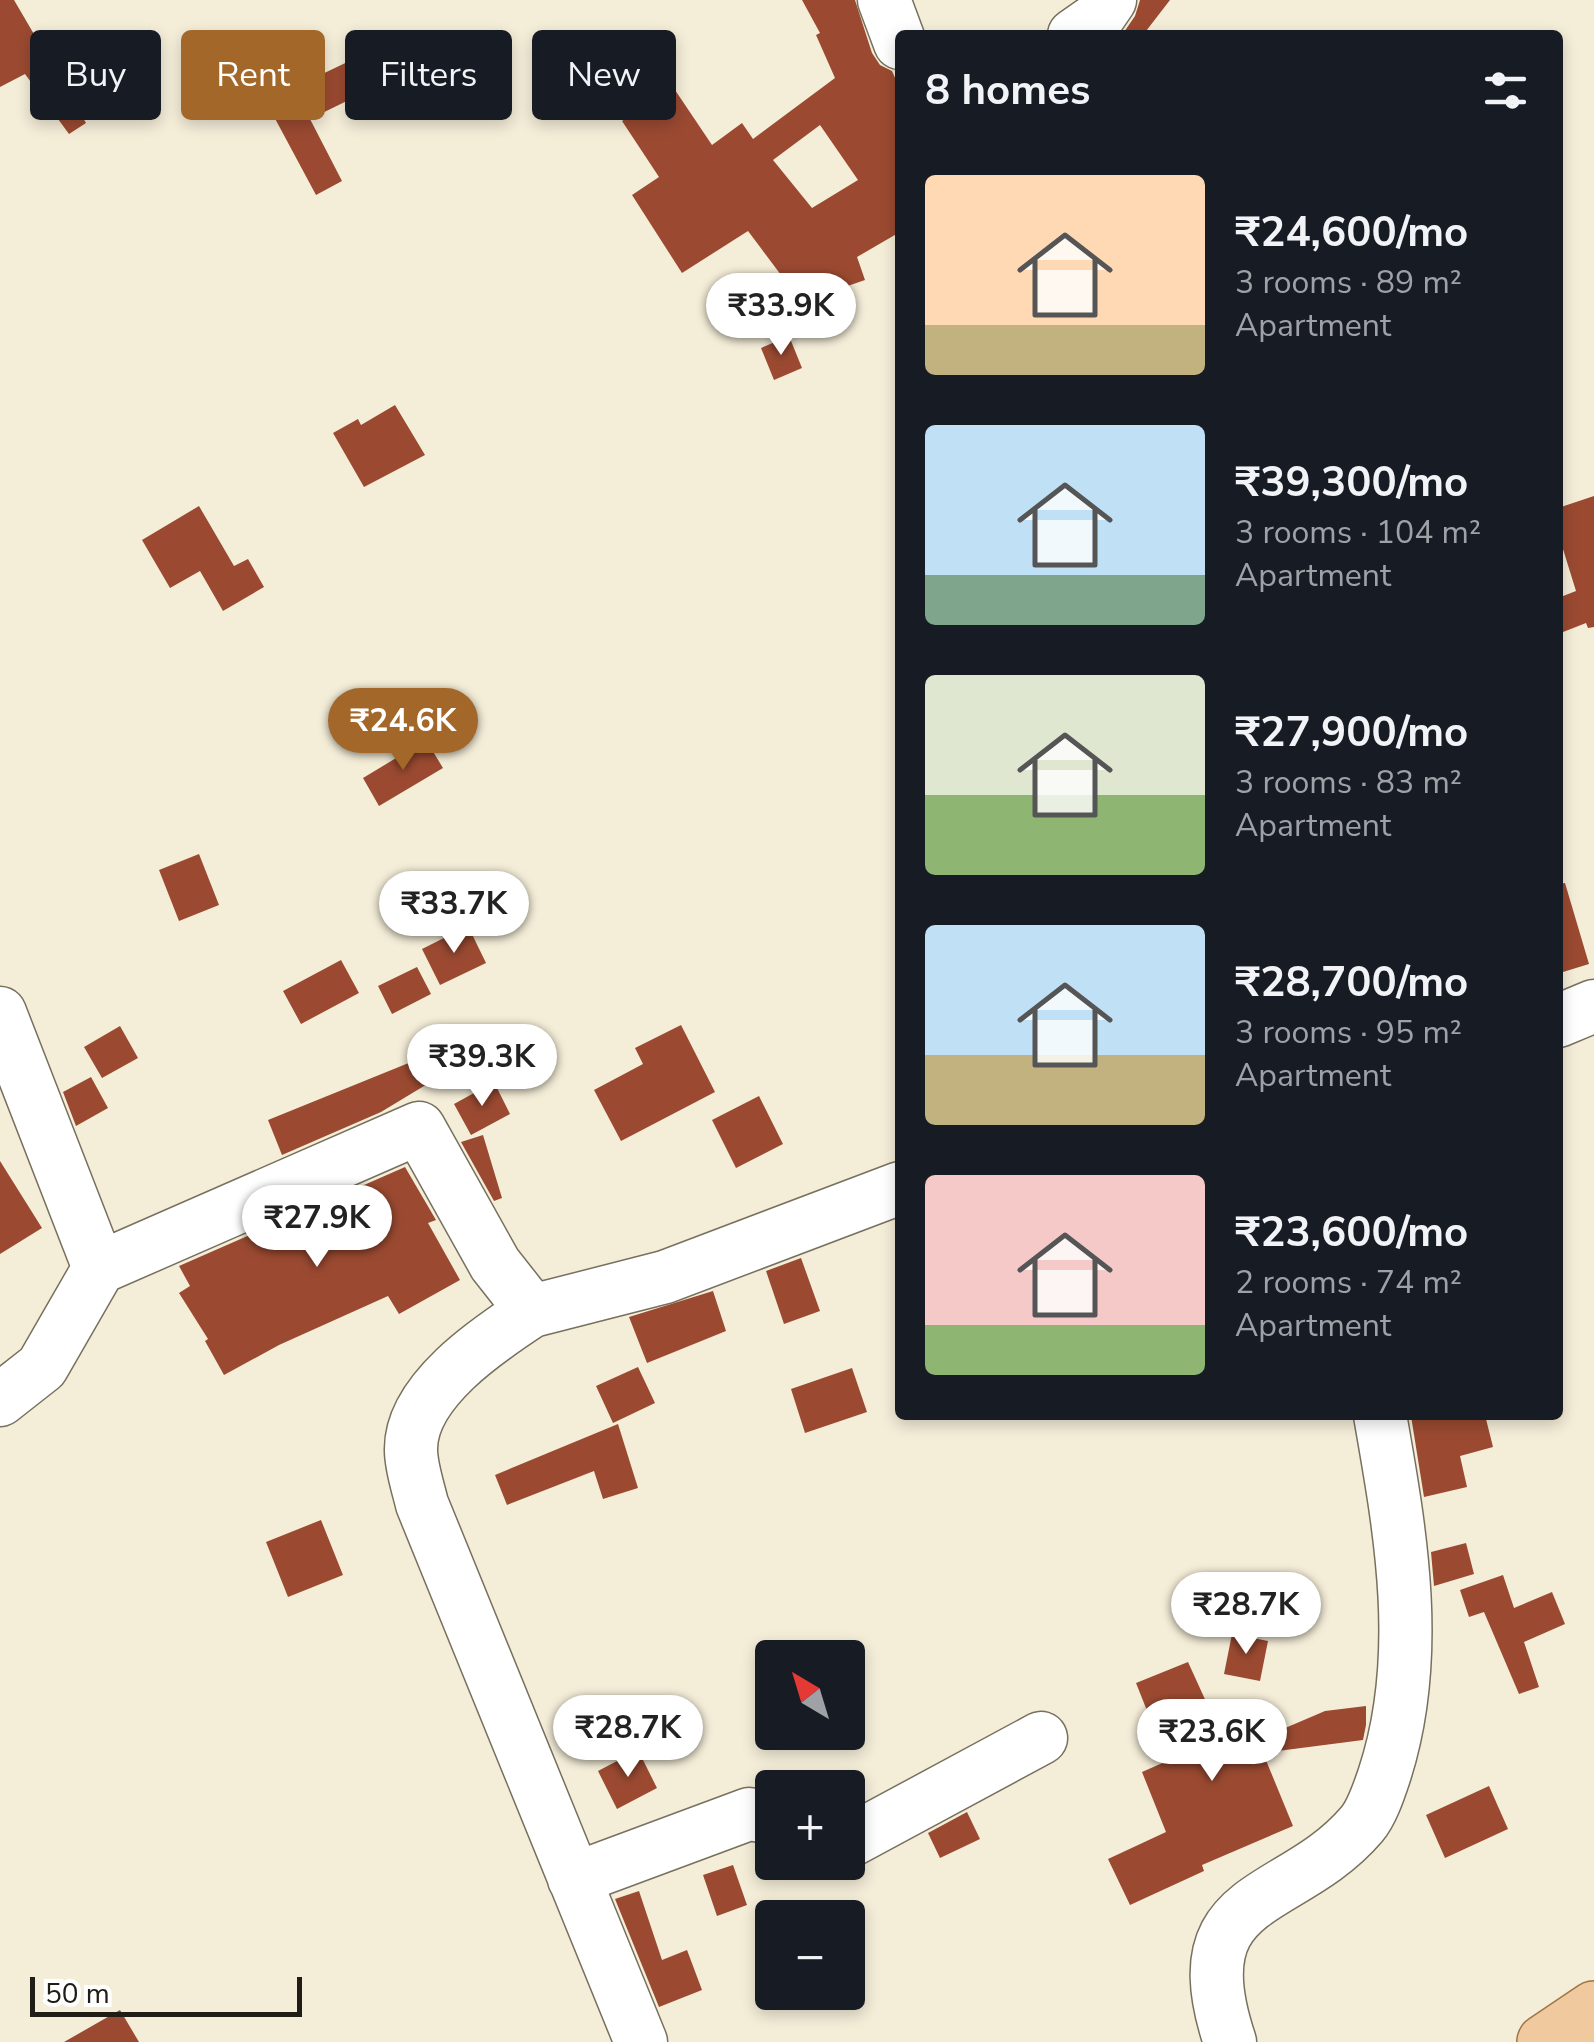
<!DOCTYPE html>
<meta charset="utf-8">
<style>
body{margin:0;font-family:"Nunito Sans",sans-serif;background:#242831;color:#f1f3f6;height:100vh;display:flex;flex-direction:column;font-size:38px;white-space:nowrap}
*{box-sizing:border-box;margin:0}
p{font-size:32px;color:#9ea1a6}
.icon{flex:none;width:55px;height:55px;fill:none;stroke:currentColor;stroke-width:2;stroke-linecap:round;stroke-linejoin:round}
.map{position:relative;flex:1;overflow:hidden}
.details{position:absolute;left:895px;top:30px;width:668px;height:1390px;display:flex;flex-direction:column;background:#171b24;border-radius:10px;box-shadow:0 5px 15px #0003}
.details>*{flex:none}
.hud{position:absolute;left:30px;top:30px;width:715px;height:90px;display:flex;gap:20px}
.needle{width:65px;rotate:322deg}
.tools{position:absolute;left:755px;top:1640px;display:grid;gap:20px}
.tools a{display:grid;place-items:center;width:110px;height:110px;border-radius:10px;background:#171b24;box-shadow:0 5px 15px #0003;font-size:50px}
.scale{position:absolute;left:30px;bottom:25px;width:272px;box-sizing:border-box;padding-left:10px;border:5px solid #1f1d15;border-top:0;font-size:28px;line-height:35px;white-space:nowrap;color:#1f1d15;-webkit-text-stroke:8px #fff;paint-order:stroke}
.price{position:absolute;translate:-50% -85px;padding:0 22px;border-radius:35px;background:#fff;color:#222;font-size:32px;line-height:65px;filter:drop-shadow(0 2px 5px #0008)}
.price::after{content:'';position:absolute;left:50%;top:60px;width:30px;height:22px;margin-left:-15px;background:inherit;clip-path:polygon(0 0,100% 0,50% 100%)}
.price.active{background:#a36729;color:#fff}
ul{padding:0;list-style:none}
li{display:flex;align-items:center;gap:30px;height:250px;padding:0 30px}
li span{display:grid;place-items:center;flex:none;width:280px;height:200px;border-radius:10px;color:#555}
li>.icon{margin-inline-start:auto}
span .icon{width:120px;height:120px;fill:#fffc;stroke-width:1}
li b{font-size:42px}
h2{display:flex;justify-content:space-between;align-items:center;height:120px;padding:0 30px;font-size:42px}
.tag{padding:0 35px;border-radius:10px;background:#171b24;box-shadow:0 5px 15px #0003;font-size:35px;line-height:90px}
.tag.active{background:#a36729;color:#fff}
.map>svg:first-child{display:block}
.building{fill:#9b4a31;fill-rule:evenodd}
.lines{fill:none;stroke-linecap:round;stroke-linejoin:round}
.minor-casing{stroke:#77705e;stroke-width:55}
.major-casing{stroke:#a07544;stroke-width:58}
.minor{stroke:#fff;stroke-width:52}
.major{stroke:#f0c99e;stroke-width:55}
</style>
<div class="map">
<svg width="1594" height="2042" viewBox="0 0 1594 2042">
<rect width="100%" height="100%" fill="#f4edd8"/>
<!-- building -->
<path class="building" d="M0 0H14L86 123 69 134 25 74 0 87Z
M802 0H855L872 53 880 65 892 71 900 89V232L857 257 865 280 732 326 726 310 784 279 748 231 682 273 632 195 659 177 622 121 673 87 712 145 742 123 753 139 835 78 816 35 820 33ZM820 125 858 180 812 208 773 160Z
M1140 0H1170L1143 35H1122L1135 16Z
M383 45 398 76 310 119 342 181 316 195 264 98 291 84 293 88Z
M789 336 802 368 774 380 761 348Z
M395 405 425 455 364 487 333 433 358 419 361 425Z
M1594 496V627L1588 628 1586 623 1558 634V598L1576 591 1558 533V508Z
M199 506 234 566 248 559 264 587 223 611 200 571 170 588 142 540Z
M426 740 443 768 379 806 363 778Z
M199 854 219 905 179 921 159 870Z
M1565 883 1589 964 1563 972 1558 955V884Z
M468 926 486 963 440 985 422 949Z
M341 960 359 993 301 1024 283 991Z
M417 967 431 994 392 1014 378 986Z
M681 1025 715 1092 621 1141 594 1090 643 1064 635 1048Z
M120 1026 138 1058 102 1078 84 1047Z
M458 1043 467 1060 381 1112 282 1155 268 1120Z
M91 1077 108 1108 76 1126 63 1092Z
M494 1082 510 1114 471 1135 454 1104Z
M759 1096 783 1144 736 1168 712 1120Z
M483 1135 502 1198 494 1201 461 1142Z
M0 1161 42 1228 0 1254Z
M405 1167 436 1220 428 1223 460 1280 399 1314 388 1296 279 1345 224 1375 205 1341 208 1339 179 1293 190 1286 179 1266Z
M801 1258 820 1311 784 1324 766 1271Z
M713 1291 726 1331 647 1363 629 1317Z
M638 1367 655 1403 613 1423 596 1386Z
M852 1368 867 1412 805 1433 791 1389Z
M1485 1415 1493 1447 1460 1456 1467 1487 1424 1497 1411 1416Z
M618 1424 638 1488 603 1499 594 1471 507 1505 495 1475Z
M321 1520 343 1575 288 1597 266 1542Z
M1466 1543 1474 1574 1434 1586 1431 1552Z
M1503 1575 1514 1608 1552 1592 1565 1624 1524 1642 1539 1687 1519 1694 1484 1612 1469 1617 1460 1590Z
M1232 1634 1268 1641 1260 1681 1224 1674Z
M1188 1662 1229 1752 1325 1711 1366 1706V1725L1363 1740 1263 1753 1293 1826 1202 1865 1204 1871 1130 1905 1108 1859 1166 1832 1142 1772 1167 1761 1136 1683Z
M638 1750 657 1788 617 1809 598 1771Z
M1489 1786 1508 1829 1445 1858 1426 1815Z
M967 1812 980 1839 940 1858 928 1833Z
M733 1865 747 1905 717 1916 703 1875Z
M639 1891 662 1960 687 1950 702 1990 659 2007 615 1899Z
M120 2010 139 2042H64Z"/>
<g class="lines">
<defs>
<path id="minor" d="M884 0 900 43
M1074 35 1097 19 1110 0
M0 1013 99 1268 42 1367 0 1400
M1558 1021 1594 1006
M99 1268 419 1128 495 1264 532 1311 665 1277 900 1188
M532 1311C489 1339 410 1391 411 1450 411 1467 418 1487 422 1504L641 2042
M848 1842 1041 1738
M574 1879 749 1814 772 1818
M1230 2042C1178 1887 1290 1909 1362 1824 1372 1812 1379 1791 1384 1776 1423 1658 1401 1534 1380 1415"/>
<path id="major" d="M1545 2042 1594 2009"/>
</defs>
<!-- minor casing -->
<use href="#minor" class="minor-casing"/>
<!-- major casing -->
<use href="#major" class="major-casing"/>
<!-- minor -->
<use href="#minor" class="minor"/>
<!-- major -->
<use href="#major" class="major"/>
</g>
</svg>
<div class="tools">
<a><svg class="needle" viewBox="-14 -14 28 28"><path d="M0-13l5 13h-10z" fill="#e53935"/><path d="M0 13l5-13h-10z" fill="#9ea1a6"/></svg></a>
<a>+</a>
<a>−</a>
</div>
<div class="scale">50 m</div>
<b class="price" style="left:781px;top:358px">₹33.9K</b>
<b class="price active" style="left:403px;top:773px">₹24.6K</b>
<b class="price" style="left:454px;top:956px">₹33.7K</b>
<b class="price" style="left:482px;top:1109px">₹39.3K</b>
<b class="price" style="left:317px;top:1270px">₹27.9K</b>
<b class="price" style="left:1246px;top:1657px">₹28.7K</b>
<b class="price" style="left:628px;top:1780px">₹28.7K</b>
<b class="price" style="left:1212px;top:1784px">₹23.6K</b>
<div class="hud">
<a class="tag">Buy</a>
<a class="tag active">Rent</a>
<a class="tag">Filters</a>
<a class="tag">New</a>
</div>
<section class="details">
<h2>8 homes<svg class="icon" aria-label="filters" viewBox="0 0 24 24"><path d="M4 7h16M4 17h16"/><circle cx="9" cy="7" r="2"/><circle cx="15" cy="17" r="2"/></svg></h2>
<ul>
<li><span style="background:linear-gradient(#ffd9b3 75%,#c2b280 0)"><svg class="icon" aria-label="home" viewBox="0 0 24 24"><path d="M3 11l9-7 9 7M6 9v11h12V9"/></svg></span><div><b>₹24,600/mo</b><p>3 rooms · 89 m²</p><p>Apartment</p></div></li>
<li><span style="background:linear-gradient(#bfe0f5 75%,#7fa58c 0)"><svg class="icon" aria-label="home" viewBox="0 0 24 24"><path d="M3 11l9-7 9 7M6 9v11h12V9"/></svg></span><div><b>₹39,300/mo</b><p>3 rooms · 104 m²</p><p>Apartment</p></div></li>
<li><span style="background:linear-gradient(#dfe7d0 60%,#8fb573 0)"><svg class="icon" aria-label="home" viewBox="0 0 24 24"><path d="M3 11l9-7 9 7M6 9v11h12V9"/></svg></span><div><b>₹27,900/mo</b><p>3 rooms · 83 m²</p><p>Apartment</p></div></li>
<li><span style="background:linear-gradient(#bfe0f5 65%,#c2b280 0)"><svg class="icon" aria-label="home" viewBox="0 0 24 24"><path d="M3 11l9-7 9 7M6 9v11h12V9"/></svg></span><div><b>₹28,700/mo</b><p>3 rooms · 95 m²</p><p>Apartment</p></div></li>
<li><span style="background:linear-gradient(#f6c9c9 75%,#8fb573 0)"><svg class="icon" aria-label="home" viewBox="0 0 24 24"><path d="M3 11l9-7 9 7M6 9v11h12V9"/></svg></span><div><b>₹23,600/mo</b><p>2 rooms · 74 m²</p><p>Apartment</p></div></li>
</ul>
</section>
</div>
